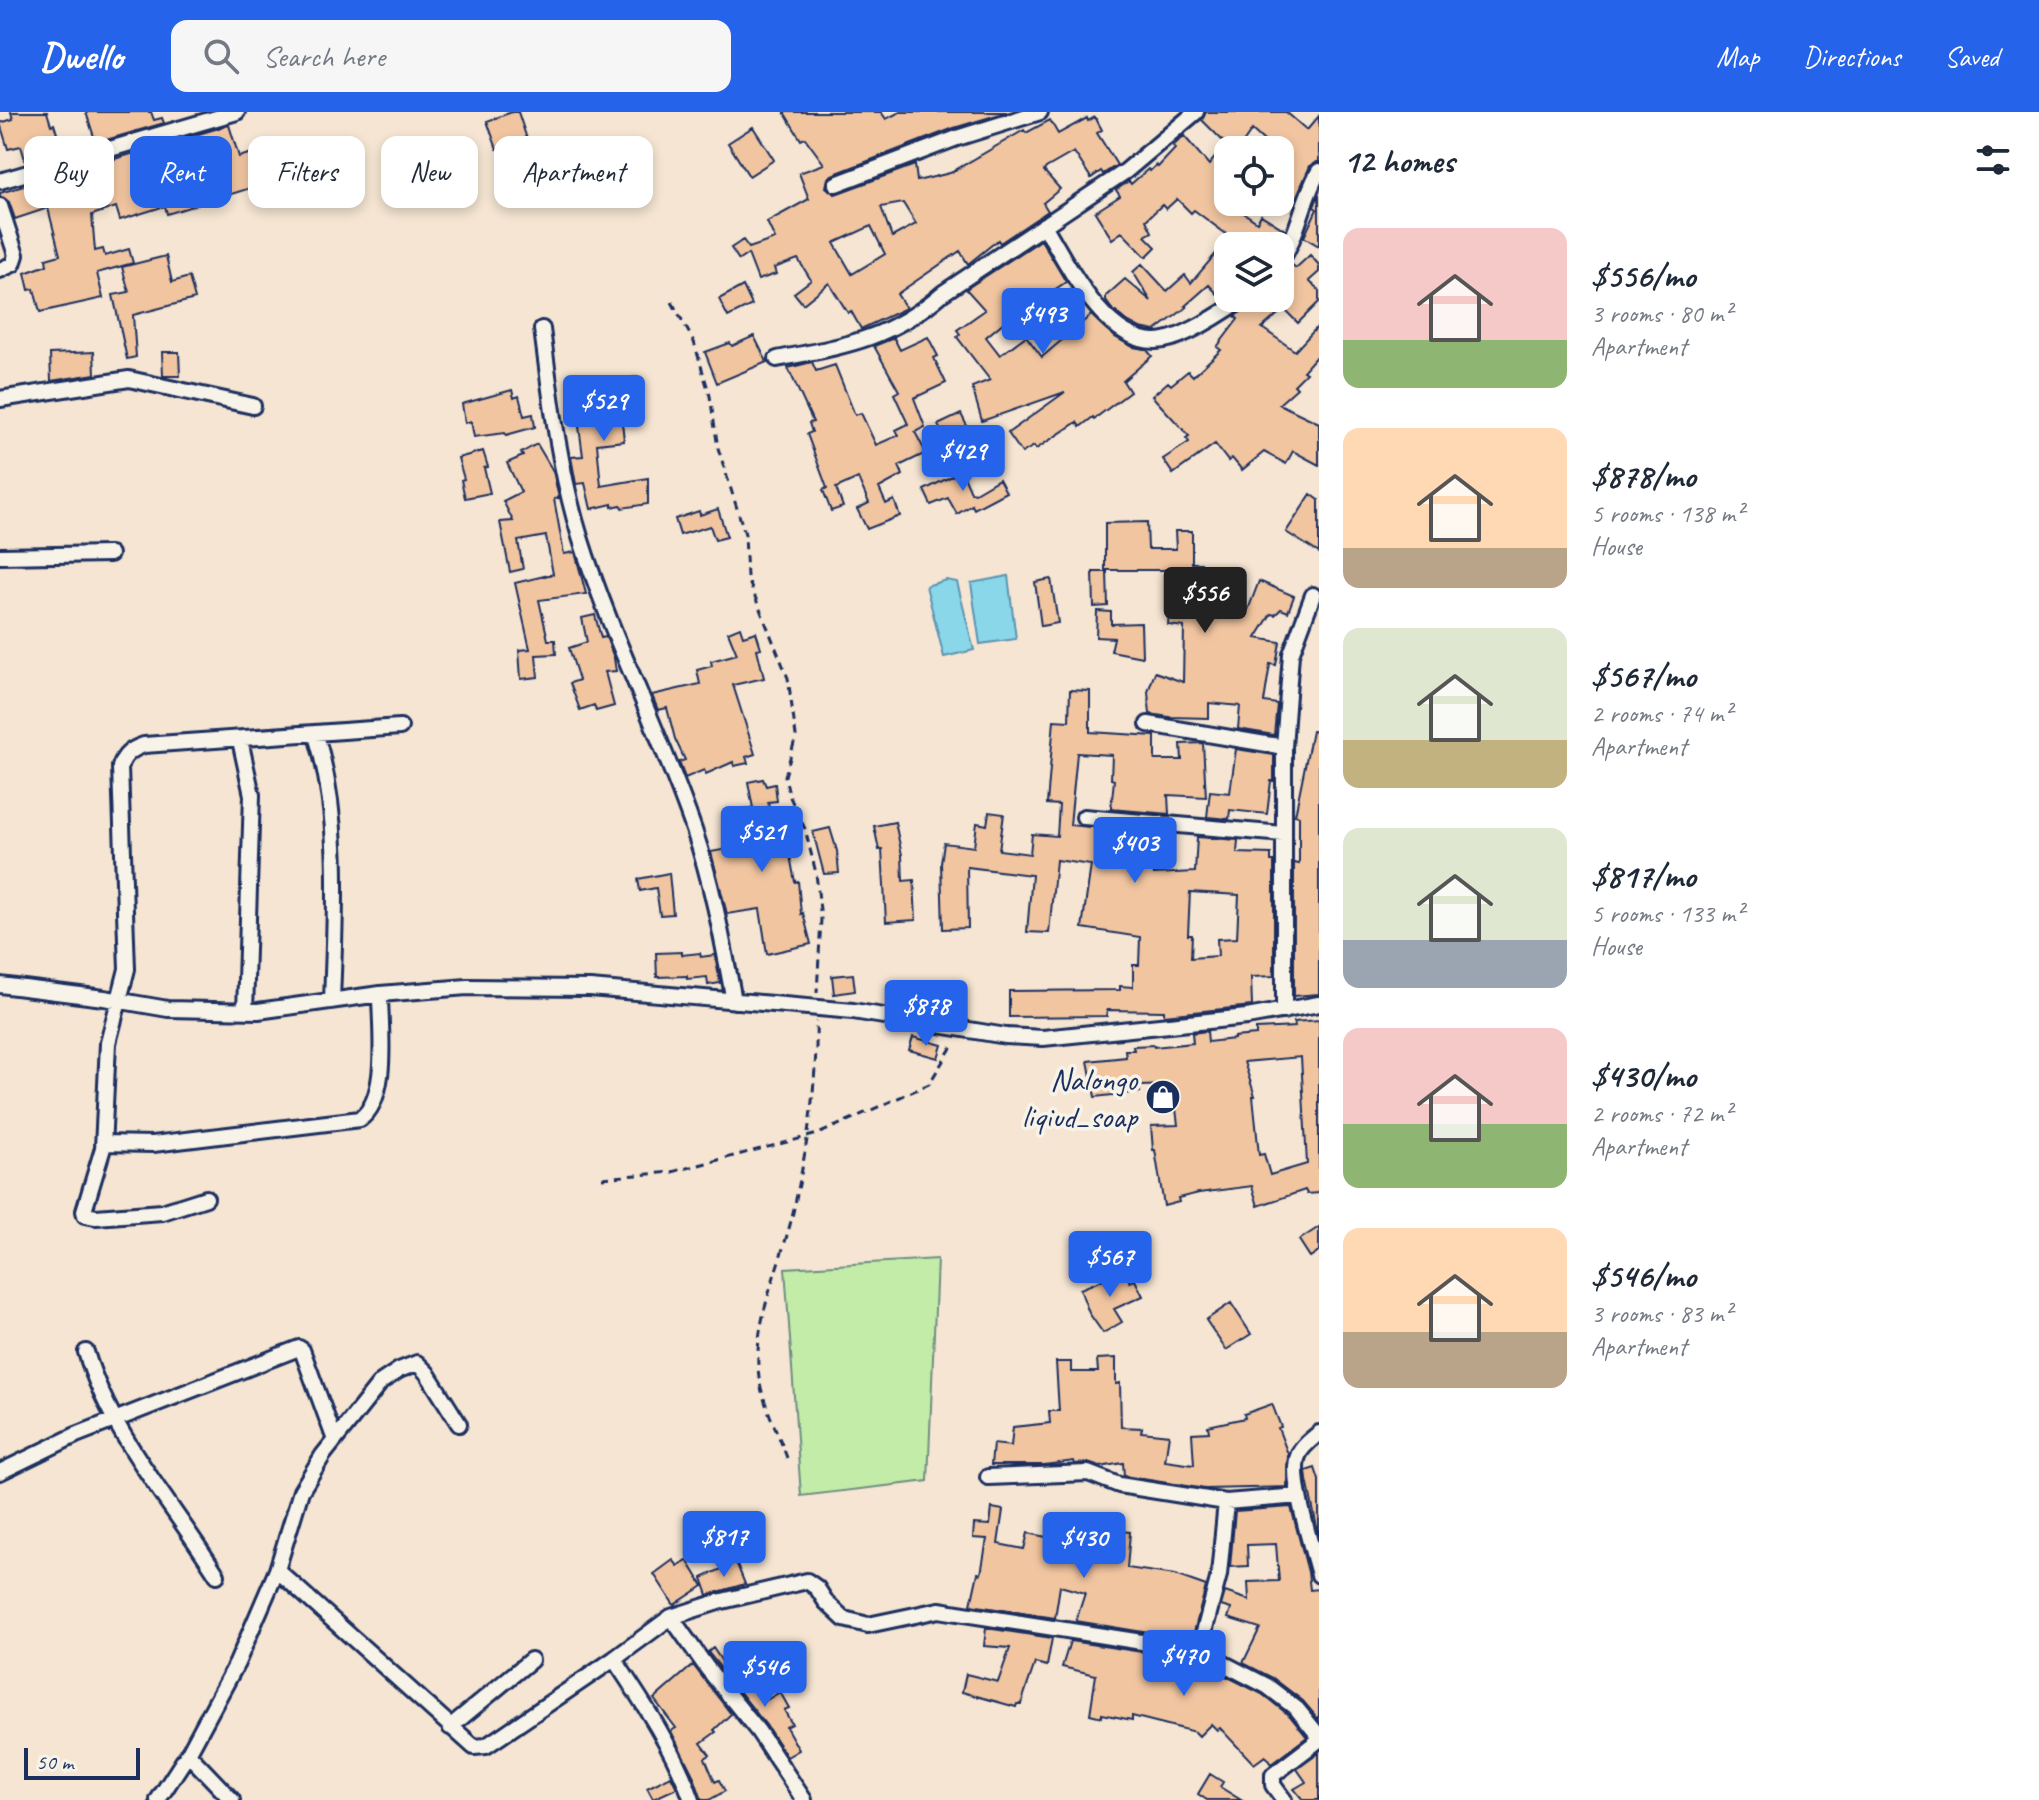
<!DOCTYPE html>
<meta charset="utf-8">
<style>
body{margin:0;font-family:Caveat,sans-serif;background:#f6f6f7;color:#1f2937;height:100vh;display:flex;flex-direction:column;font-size:30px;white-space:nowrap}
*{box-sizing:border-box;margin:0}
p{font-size:26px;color:#747a83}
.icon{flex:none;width:44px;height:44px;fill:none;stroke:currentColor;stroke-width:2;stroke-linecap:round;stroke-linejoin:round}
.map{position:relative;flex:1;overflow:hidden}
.drawer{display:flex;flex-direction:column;background:#fff;width:720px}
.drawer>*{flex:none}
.hud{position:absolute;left:24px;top:24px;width:760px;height:72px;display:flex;gap:16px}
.fabs{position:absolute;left:1214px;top:24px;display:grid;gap:16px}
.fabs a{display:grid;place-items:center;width:80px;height:80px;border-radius:16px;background:#fff;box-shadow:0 4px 12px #0003;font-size:40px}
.scale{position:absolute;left:24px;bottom:20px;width:116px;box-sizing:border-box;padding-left:8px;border:4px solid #1b2f5e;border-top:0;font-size:22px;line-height:28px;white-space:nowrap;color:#1b2f5e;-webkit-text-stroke:6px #f7f3e8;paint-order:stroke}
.price{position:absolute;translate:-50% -68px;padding:0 18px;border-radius:8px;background:#2563eb;color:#fff;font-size:26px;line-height:52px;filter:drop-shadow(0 2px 4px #0008)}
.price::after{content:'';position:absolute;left:50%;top:48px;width:24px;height:18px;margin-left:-12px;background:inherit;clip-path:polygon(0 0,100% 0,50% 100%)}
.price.selected{background:#222;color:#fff}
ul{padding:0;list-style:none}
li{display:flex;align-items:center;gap:24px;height:200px;padding:0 24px}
li span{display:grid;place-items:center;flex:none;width:224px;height:160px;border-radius:16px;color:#555}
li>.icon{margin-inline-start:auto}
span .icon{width:96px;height:96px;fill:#fffc;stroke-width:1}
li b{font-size:34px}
h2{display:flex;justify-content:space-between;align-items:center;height:96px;padding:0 24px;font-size:34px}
.chip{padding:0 28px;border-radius:16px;background:#fff;box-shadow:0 4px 12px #0003;font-size:28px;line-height:72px}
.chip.selected{background:#2563eb;color:#fff}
header{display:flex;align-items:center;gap:48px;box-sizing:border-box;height:112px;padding:0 40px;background:#2563eb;color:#fff}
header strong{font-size:38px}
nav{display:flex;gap:44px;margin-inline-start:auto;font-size:28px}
.search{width:560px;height:72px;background:#f6f6f7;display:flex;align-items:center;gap:20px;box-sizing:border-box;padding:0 28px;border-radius:16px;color:#747a83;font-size:30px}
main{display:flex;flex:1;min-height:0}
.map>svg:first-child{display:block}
.green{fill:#c2eca7;stroke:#6e8e82;stroke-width:2}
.water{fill:#89d7e8;stroke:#5d94b1;stroke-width:2}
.building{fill:#f1c5a0;stroke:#1b2f5e;stroke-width:2;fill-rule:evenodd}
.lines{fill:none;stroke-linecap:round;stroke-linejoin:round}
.minor-casing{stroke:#1b2f5e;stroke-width:20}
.path{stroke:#1b2f5e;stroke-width:3;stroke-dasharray:8 6;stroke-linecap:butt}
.minor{stroke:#f7f3e8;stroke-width:14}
.labels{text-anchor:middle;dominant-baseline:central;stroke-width:7;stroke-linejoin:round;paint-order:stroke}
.poi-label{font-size:32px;fill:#1b2f5e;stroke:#f7f3e8;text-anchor:end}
</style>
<header>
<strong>Dwello</strong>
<div class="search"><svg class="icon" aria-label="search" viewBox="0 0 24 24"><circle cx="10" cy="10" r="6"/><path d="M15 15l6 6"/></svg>Search here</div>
<nav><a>Map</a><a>Directions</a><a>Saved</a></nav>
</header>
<main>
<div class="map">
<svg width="1319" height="1688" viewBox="0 0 1319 1688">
<rect width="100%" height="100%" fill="#f5e5d2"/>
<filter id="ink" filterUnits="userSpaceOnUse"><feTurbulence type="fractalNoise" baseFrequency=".0125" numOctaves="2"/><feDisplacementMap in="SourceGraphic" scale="16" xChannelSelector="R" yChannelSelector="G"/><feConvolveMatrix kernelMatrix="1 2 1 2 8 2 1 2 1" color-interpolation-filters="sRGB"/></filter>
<g filter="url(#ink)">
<!-- green -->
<path class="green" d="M937 1147 928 1369 801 1384 785 1156Z"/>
<!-- water -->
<path class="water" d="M1008 464 1016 527 980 532 971 471Z
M946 468 957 470 974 538 944 545 926 474Z"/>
<!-- building -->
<path class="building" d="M11 0H47L51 13 54 12 62 37 53 39 54 43 26 51 21 34 8 37 0 11 13 7Z
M86 0H151L154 8 162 6 164 11 96 31Z
M512 0H518L527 27 497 37 487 9Z
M784 0H881L886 7 900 0H1007L954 16 832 63 828 66 826 75 835 82 915 53 917 69 950 61 1024 18 1026 21 1050 8 1058 22 1087 6 1088 9 1095 5 1102 18 1097 21 1117 53 1103 62 1101 59 1091 66 1074 40 1046 56 1044 59 1060 77 1043 91 1048 99 1000 131 998 128 968 152 960 139 897 182 906 196 861 217 851 199 848 201 829 171 803 192 794 181 811 168 798 147 774 156 776 162 758 168 748 142 739 148 731 136 743 128 749 136 775 127 767 110 809 87 799 61 824 52 805 26 801 28ZM903 91 916 112 892 125 881 95ZM871 114 885 142 852 162 834 131Z
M1206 0H1286L1307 18 1319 4V49L1310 54 1296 86 1280 78V60L1285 50 1280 47V38H1274L1252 18 1238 38H1228V90L1257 110 1261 103 1285 118 1278 134H1228V156L1223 162 1228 168V185L1223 188 1209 173 1185 194 1187 195 1155 219 1140 216 1125 208 1111 196 1106 189V184L1125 167 1151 189 1133 160 1142 152 1167 179 1185 163 1191 171 1230 125 1194 98 1191 101 1177 87 1166 97 1162 93 1146 108 1152 120 1145 124 1156 135 1146 145 1122 120 1112 127 1095 100 1120 84 1116 78 1129 69 1131 72 1148 57 1150 59 1156 53 1158 55 1175 37 1173 34 1184 24 1209 53 1226 32 1202 8Z
M229 13 239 45 281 32 288 54 273 59 276 68 167 102 165 94 120 108 116 95 92 103 95 139 103 137 105 144 129 137 133 151 97 161 103 186 40 200 34 177 29 178 25 161 47 153 46 147 60 143 48 96 15 107 9 90 0 84V81Z
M753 15 774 48 749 64 728 31Z
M1319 82V134L1304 125 1317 97 1314 95Z
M1041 128 1066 170 1024 198 1022 195 986 225 1000 243 1026 224 1042 245 1091 203 1115 225 1133 235 1146 237 1152 244 1123 269 1130 280 1094 307 1093 305 1080 315 1077 310 1036 337 1034 334 1022 341 1008 321 1065 280 982 309 972 275 990 268 957 225 960 222 957 218 985 198 966 177Z
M1310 143 1319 153V160L1309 169 1319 178V190L1298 211 1284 197 1262 216 1295 239 1319 213V241L1303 259 1306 261 1294 273 1297 276 1279 292 1319 311V353L1293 339 1286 352 1264 340 1242 358 1232 346 1228 349 1215 332 1173 362 1163 347 1189 330 1186 326 1189 324 1152 284 1168 270 1171 273 1188 259 1193 264 1221 238 1217 235 1238 207 1235 204 1250 194 1254 186H1280V160L1286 158 1291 152 1296 156Z
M166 144 172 170 189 165 195 187 133 203 136 245 127 247 113 183 129 180 122 155Z
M743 174 752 193 728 205 719 187Z
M754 224 767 250 717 271 705 240 730 231 732 234Z
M928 225 938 244 934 246 946 271 914 286 925 315 915 320 926 341 899 354 903 363 879 376 886 392 894 388 900 404 867 417 857 397 869 391 858 366 836 376 843 395 831 399 823 378 827 376 807 322 812 320 809 311 813 310 788 256 812 250 816 259 835 253 855 303 861 301 876 333 899 323 896 318 908 312 894 282 899 279 874 234 894 226 900 238Z
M94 240 95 262 51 269 50 242Z
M162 240H179L180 264H163Z
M637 265 639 277 619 280 624 329 597 332 601 374 648 366V392L622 396 621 393 612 395V392L591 397 585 371 576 372 571 345 583 344 578 307 585 303 577 304 573 272 591 269 592 272Z
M512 278 514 286 519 284 524 304 533 302 535 315 506 323 505 321 474 325 471 309 465 311 462 292Z
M961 302 973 326 951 338 938 313Z
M537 332 553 359 559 386 554 387 564 442 575 440 586 482 539 488 548 528H555L556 542 536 543 538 565 521 567 519 538 530 537 515 471 553 462 546 424 518 429 523 457 510 460 500 410 513 409 503 389 521 380 507 351 523 344 521 341Z
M483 339 488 355 484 356 490 381 465 386 461 368 464 367 458 346Z
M962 359 971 380 975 381 999 367 1006 380 974 397 972 393 957 402 948 386 931 393 924 378Z
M1311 382 1319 388V441L1286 420Z
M718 397 727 425 715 428 710 414 680 423 675 407 699 399 700 403Z
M1147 410 1148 437H1176L1175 419H1192V451H1201L1199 491 1248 498 1259 469 1294 484 1288 500 1281 497 1275 503 1271 502 1256 526 1280 530 1276 553 1270 552 1264 590 1277 592 1274 623 1238 617 1240 594 1209 591V606L1169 605 1150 602 1148 580 1155 560 1183 570 1184 515 1168 513 1172 458H1105V411Z
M1093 460H1107L1108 494 1094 495Z
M1051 467 1058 511 1041 514 1035 470Z
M1097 499 1111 500V512L1141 511 1142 545 1111 539 1114 526 1096 525Z
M595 503 601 526 606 525 614 546 616 559 605 560 614 594 596 599 594 593 580 598 570 571 579 568 569 536 587 530 582 506Z
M740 515 743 524 756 520 761 536 757 537 764 566 733 573 755 642 746 645 748 651 734 654 733 650 706 662 704 658 685 666 679 650 685 648 675 627 667 596 658 598 652 583 700 572 697 558 712 554 711 549 737 542 728 520Z
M1070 578 1090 579V620L1155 624V648H1182L1181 632 1203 631 1206 685 1168 683 1169 702 1111 697 1114 668 1111 667 1112 643 1077 641 1070 713 1157 721 1154 762 1195 760 1197 725 1238 728 1237 741 1271 742V749H1274V864L1251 865 1252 894 1164 903V899L1107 898V904L1009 905V879L1120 878V874L1133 875V853H1139L1140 825 1082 816 1091 753 1056 748 1049 821 1027 820 1032 763 967 755 968 816 943 817 941 751 944 731 974 735 977 711 987 713 989 700 1004 702 999 738 1030 742 1032 722 1057 724 1059 693 1047 692 1054 608 1069 609ZM1190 780 1239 783 1237 826 1217 827 1218 844 1191 846 1192 823H1188Z
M1312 619 1319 620V882L1294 884V751L1299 752V704L1295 703Z
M1236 637 1274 643V669H1271L1267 702 1230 698 1229 707 1207 705 1210 679 1230 681Z
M763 667 766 674 775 672 777 689 768 690 774 730 787 728 795 770 798 769 801 802 803 801 811 832 767 842 760 797 727 802 711 740 733 736 729 698 753 696 748 670Z
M895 710 902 743 903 769 914 768 916 808 886 810 882 737 879 738 874 714Z
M830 716 837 739 839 761 824 762 813 720Z
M669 761 673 802 660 803 656 776 640 779 638 767Z
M682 840V843L700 841 701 845 715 843 720 871 708 873 707 865 687 867V864L657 865 656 841Z
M853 862 855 879 834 882 832 864Z
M1319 908V1081L1307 1082 1305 1078 1258 1094 1252 1074 1199 1081 1178 1086 1179 1090 1164 1094 1155 1038H1153L1151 1014 1178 1013 1173 973 1139 974 1140 980 1095 985 1088 949 1126 945 1125 938H1134L1133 934 1154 933V935L1193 931 1192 921 1207 919 1208 930 1234 927V925L1256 923V917L1295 915 1294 910ZM1301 945 1307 1052 1270 1063 1264 1042 1259 1043 1253 984H1255L1244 950Z
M913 925 942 933 938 946 909 938Z
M1319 1115V1139L1310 1145 1299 1128Z
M1124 1159 1130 1170 1135 1168 1143 1184 1114 1197 1122 1210 1103 1221 1089 1201 1080 1177Z
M1231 1191 1251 1222 1226 1238 1206 1208Z
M1116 1246V1272L1120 1271 1121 1315 1142 1316 1141 1320 1169 1323 1165 1349 1194 1353 1192 1321 1209 1320 1208 1314 1245 1306 1244 1302 1272 1292 1281 1315 1278 1316 1288 1342 1287 1375 1205 1377 1124 1364 1123 1351 1100 1355 1088 1351 1075 1352 1074 1349 1044 1353H991L993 1332 1011 1334 1013 1315 1050 1311 1049 1299H1059L1056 1250H1071V1260H1098L1097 1247Z
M1315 1356 1319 1368V1425L1307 1368 1306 1359Z
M1291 1395 1308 1460 1310 1478 1319 1477V1608L1303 1589 1273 1566 1243 1551 1260 1516 1228 1506 1231 1497 1221 1494 1225 1480 1249 1488 1248 1470 1279 1469 1276 1432 1247 1433 1248 1454 1230 1455 1235 1399Z
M992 1396 1003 1398 998 1432 1024 1437 1028 1421 1051 1426 1059 1406 1065 1408 1068 1402 1080 1407 1078 1413 1109 1426V1418L1130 1420 1127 1456 1175 1463 1206 1474 1192 1528 1076 1509 1085 1481 1060 1474 1055 1506 971 1493 978 1461 981 1462 987 1427 973 1426 974 1412 990 1413Z
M673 1448 678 1454 687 1448 703 1474 674 1493 654 1462Z
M736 1450 745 1472 708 1483 702 1466Z
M986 1516 1052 1526 1047 1554 1035 1551 1021 1592H1017L1016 1595 962 1580 966 1562 998 1570 1010 1536 984 1534Z
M1070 1529 1194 1548 1262 1582 1290 1604 1307 1625 1271 1652 1265 1644 1254 1652 1220 1616 1217 1618 1211 1612 1199 1624 1195 1620 1132 1604V1608L1102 1602V1605L1090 1602 1096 1563 1062 1555Z
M713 1536 736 1570 748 1564 765 1589 780 1580 789 1596 784 1598 792 1612 786 1615 799 1638 787 1645 766 1613 708 1540Z
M693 1553 731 1602 714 1618 716 1620 701 1631 710 1643 705 1646 715 1670 719 1668 725 1679 709 1688H702L694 1665 671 1619 676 1616 654 1587Z
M1319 1641V1688H1303L1294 1677 1306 1670 1297 1657Z
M1210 1662 1223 1670 1220 1675 1241 1688H1207L1198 1682Z
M671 1664 677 1676 653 1687 647 1676Z"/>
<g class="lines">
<defs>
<path id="minor" d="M0 69 237 0
M836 72 957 26 1040 0
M0 94 16 143 13 152 0 158
M1044 113C1067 151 1104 230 1156 229 1180 229 1224 200 1244 186
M1280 150C1299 122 1302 88 1319 59
M542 217C551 287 559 357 580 425 611 525 660 619 694 718 713 774 723 831 734 889
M777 247C844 234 889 228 943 181L1126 59 1196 0
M0 287 129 267 253 294
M0 444 110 442
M1148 612 1284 635
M316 623C342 708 335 800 332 889
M240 628 252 683 245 899
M1084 705 1283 722
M0 873 104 886 168 897 258 899 380 882 467 875 590 876 853 899 1006 924 1043 926 1247 905 1319 892
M1284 899V635L1291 542 1313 483
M103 1031 153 1032 360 1007C390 986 380 916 380 882
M206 1086 162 1100 96 1105 85 1103 84 1099 103 1036 108 931 127 857 120 655C124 642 132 637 144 633L400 615
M86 1240C111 1323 171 1390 217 1463
M1319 1321C1311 1328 1301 1335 1298 1344 1289 1367 1313 1438 1319 1463
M0 1360 76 1323 299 1236 302 1238 335 1328
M988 1365 1088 1361 1119 1373 1226 1390 1299 1384
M277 1458 474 1635 486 1634 501 1624 614 1547 671 1505 718 1490 807 1469 817 1476 826 1490 844 1507 868 1513 939 1498 1199 1539 1267 1574 1297 1597 1319 1624
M671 1505 707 1556 758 1619 804 1688
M1199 1539 1219 1463 1226 1390
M614 1547C644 1592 674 1637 692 1688
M450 1615 531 1548
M188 1642 232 1688
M158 1688 188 1642 237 1551 277 1458 301 1379 323 1343 381 1270 399 1258 417 1251 427 1261 459 1312
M1284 1688 1273 1673V1663L1319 1628"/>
</defs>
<!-- minor casing -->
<use href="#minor" class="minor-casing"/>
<!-- path -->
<path class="path" d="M672 190 694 230 710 284 718 336 745 422 747 465 788 566 796 624 785 664 789 683 805 717 816 761 821 807 817 881
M602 1066 672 1060 818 1022 929 972 954 931
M787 1346C778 1320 763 1293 759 1265 752 1213 778 1159 791 1109 805 1051 818 969 816 909"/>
<!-- minor -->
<use href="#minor" class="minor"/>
</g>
</g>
<!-- icons -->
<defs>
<symbol id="shop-disc" viewBox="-11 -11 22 22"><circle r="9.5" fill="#1b2f5e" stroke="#f7f3e8"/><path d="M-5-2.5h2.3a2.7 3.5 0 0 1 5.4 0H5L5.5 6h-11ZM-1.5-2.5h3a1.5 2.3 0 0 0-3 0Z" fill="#fff"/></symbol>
</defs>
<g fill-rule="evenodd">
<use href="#shop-disc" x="1143" y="965" width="40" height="40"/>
</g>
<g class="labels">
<!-- poi labels -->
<g class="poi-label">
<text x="1137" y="967">Nalongo<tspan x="1137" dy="37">liqiud_soap</tspan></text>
</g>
</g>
</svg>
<div class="fabs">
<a><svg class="icon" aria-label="locate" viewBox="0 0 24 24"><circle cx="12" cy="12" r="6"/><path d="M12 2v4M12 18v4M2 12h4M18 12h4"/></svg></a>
<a><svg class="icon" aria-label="layers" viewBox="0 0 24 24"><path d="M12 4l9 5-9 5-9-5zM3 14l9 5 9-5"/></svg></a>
</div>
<div class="scale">50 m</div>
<b class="price" style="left:1043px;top:244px">$493</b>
<b class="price" style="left:604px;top:331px">$529</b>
<b class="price" style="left:963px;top:381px">$429</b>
<b class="price selected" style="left:1205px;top:523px">$556</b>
<b class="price" style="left:762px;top:762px">$521</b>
<b class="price" style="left:1135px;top:773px">$403</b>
<b class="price" style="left:926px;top:936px">$878</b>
<b class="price" style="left:1110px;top:1187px">$567</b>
<b class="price" style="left:724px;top:1467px">$817</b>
<b class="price" style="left:1084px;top:1468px">$430</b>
<b class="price" style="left:1184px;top:1586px">$470</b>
<b class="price" style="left:765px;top:1597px">$546</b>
<div class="hud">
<a class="chip">Buy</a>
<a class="chip selected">Rent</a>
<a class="chip">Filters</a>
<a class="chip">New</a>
<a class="chip">Apartment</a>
</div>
</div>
<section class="drawer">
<h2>12 homes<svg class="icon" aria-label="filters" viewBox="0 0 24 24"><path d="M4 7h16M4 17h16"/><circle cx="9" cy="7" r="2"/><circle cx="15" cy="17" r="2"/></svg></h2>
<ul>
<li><span style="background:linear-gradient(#f6c9c9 70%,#8fb573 0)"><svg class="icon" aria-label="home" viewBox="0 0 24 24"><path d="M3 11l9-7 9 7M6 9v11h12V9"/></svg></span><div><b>$556/mo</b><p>3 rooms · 80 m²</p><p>Apartment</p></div></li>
<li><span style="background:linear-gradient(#ffd9b3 75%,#b9a48a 0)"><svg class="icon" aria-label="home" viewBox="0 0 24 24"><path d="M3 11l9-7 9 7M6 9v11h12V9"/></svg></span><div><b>$878/mo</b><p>5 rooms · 138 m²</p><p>House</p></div></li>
<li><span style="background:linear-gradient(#dfe7d0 70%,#c2b280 0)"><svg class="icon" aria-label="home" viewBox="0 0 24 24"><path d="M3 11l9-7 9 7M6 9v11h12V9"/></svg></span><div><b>$567/mo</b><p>2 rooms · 74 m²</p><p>Apartment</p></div></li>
<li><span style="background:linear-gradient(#dfe7d0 70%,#9aa5b1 0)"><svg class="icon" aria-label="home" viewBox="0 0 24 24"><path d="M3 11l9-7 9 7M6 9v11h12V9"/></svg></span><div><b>$817/mo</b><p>5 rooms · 133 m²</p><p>House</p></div></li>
<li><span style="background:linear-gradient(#f6c9c9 60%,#8fb573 0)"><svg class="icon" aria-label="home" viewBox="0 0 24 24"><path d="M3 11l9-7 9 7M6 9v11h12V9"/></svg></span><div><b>$430/mo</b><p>2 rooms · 72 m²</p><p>Apartment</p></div></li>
<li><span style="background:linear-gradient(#ffd9b3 65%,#b9a48a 0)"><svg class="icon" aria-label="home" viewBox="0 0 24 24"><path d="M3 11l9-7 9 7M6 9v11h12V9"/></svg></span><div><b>$546/mo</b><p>3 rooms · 83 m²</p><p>Apartment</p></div></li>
</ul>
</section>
</main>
